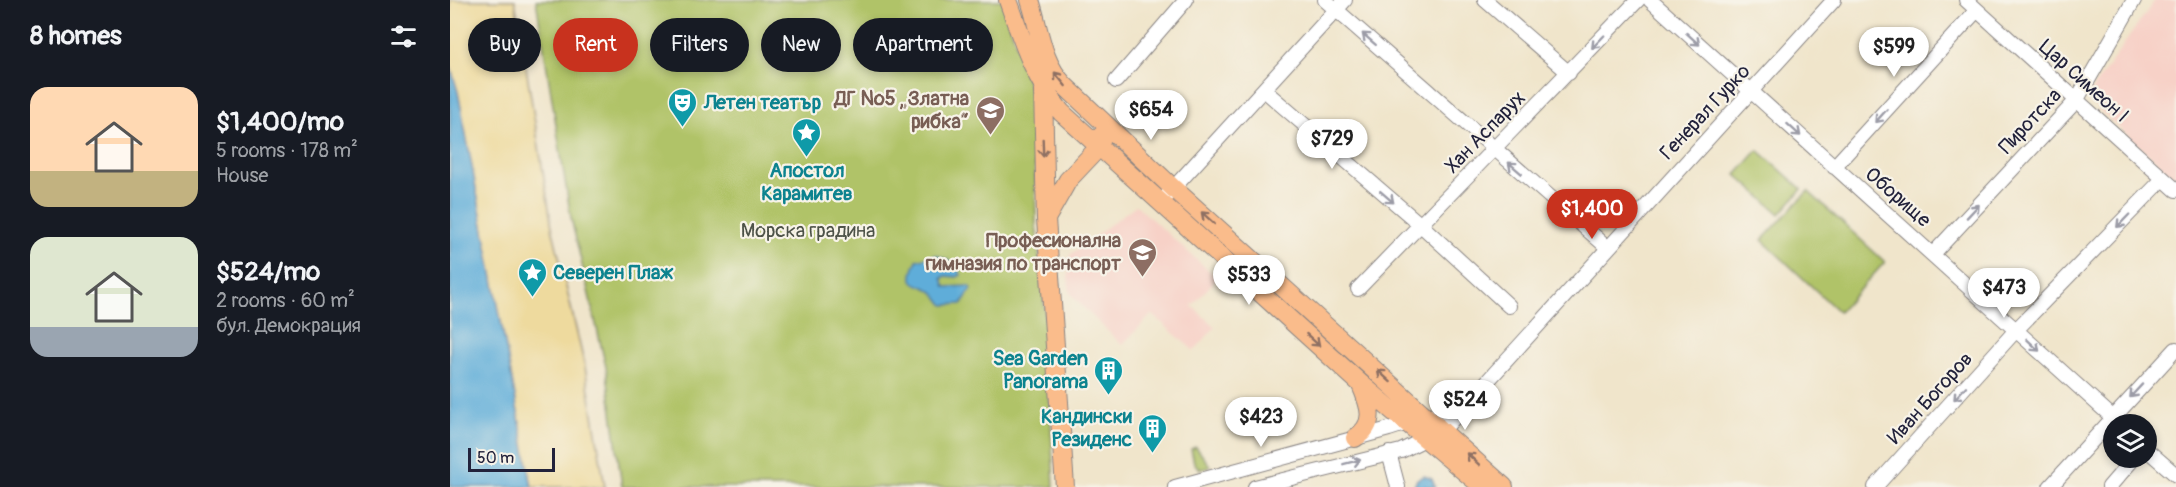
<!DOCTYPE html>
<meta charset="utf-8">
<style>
body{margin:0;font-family:Pangolin,sans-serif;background:#20242c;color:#f1f3f6;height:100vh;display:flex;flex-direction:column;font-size:22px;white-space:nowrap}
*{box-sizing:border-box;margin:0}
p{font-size:20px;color:#9ea1a6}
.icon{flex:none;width:33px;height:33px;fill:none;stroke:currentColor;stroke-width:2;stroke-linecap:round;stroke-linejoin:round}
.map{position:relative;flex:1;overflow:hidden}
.sheet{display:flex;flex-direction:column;background:#171b24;width:450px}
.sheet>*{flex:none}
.guide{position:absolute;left:18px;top:18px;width:570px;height:54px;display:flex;gap:12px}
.controls{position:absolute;left:1653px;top:414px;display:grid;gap:12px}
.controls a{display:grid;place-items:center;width:54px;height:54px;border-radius:50%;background:#171b24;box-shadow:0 3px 9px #0003;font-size:30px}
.scale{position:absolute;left:18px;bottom:15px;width:87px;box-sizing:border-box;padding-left:6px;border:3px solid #22223b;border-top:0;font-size:16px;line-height:21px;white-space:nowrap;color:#22223b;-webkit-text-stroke:4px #f7f3e8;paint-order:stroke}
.price{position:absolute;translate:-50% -51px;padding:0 14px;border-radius:21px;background:#fff;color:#222;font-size:20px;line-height:39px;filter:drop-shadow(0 2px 3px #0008)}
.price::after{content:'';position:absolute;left:50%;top:36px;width:18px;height:14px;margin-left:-9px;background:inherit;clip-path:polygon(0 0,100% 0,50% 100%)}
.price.selected{background:#c8321e;color:#fff}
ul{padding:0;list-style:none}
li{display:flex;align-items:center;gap:18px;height:150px;padding:0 30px}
li span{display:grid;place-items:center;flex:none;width:168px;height:120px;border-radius:18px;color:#555}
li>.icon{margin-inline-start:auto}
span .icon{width:72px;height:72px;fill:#fffc;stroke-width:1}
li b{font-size:26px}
h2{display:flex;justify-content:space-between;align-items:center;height:72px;padding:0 30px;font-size:26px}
.chip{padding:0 21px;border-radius:27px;background:#171b24;box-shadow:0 3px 9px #0003;font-size:21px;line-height:54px}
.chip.selected{background:#c8321e;color:#fff}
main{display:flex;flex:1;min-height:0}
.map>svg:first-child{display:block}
.built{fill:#f7d1c7}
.green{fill:#b0c367;stroke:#697251;stroke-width:1.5}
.sand{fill:#eeda9e;stroke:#887e6c;stroke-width:1.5}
.water{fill:#5fadd9;stroke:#40688a;stroke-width:1.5}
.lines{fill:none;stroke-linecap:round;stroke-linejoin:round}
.minor-casing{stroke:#898483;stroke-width:16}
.major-casing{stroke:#898483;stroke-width:20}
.minor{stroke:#fff;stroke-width:14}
.major{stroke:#fabc8b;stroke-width:18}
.oneway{stroke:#9c9ca7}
.oneway2{stroke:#8e6f63}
.labels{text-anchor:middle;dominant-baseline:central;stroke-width:4.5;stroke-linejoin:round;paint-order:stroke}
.street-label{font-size:20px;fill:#22223b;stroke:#f7f3e8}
.education-label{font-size:20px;font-weight:bold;fill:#785e54;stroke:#f7f3e8;text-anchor:end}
.culture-label{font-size:20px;font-weight:bold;fill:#0d838f;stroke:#f7f3e8;text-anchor:start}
.park-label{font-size:20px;fill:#4d5248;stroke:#f7f3e8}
</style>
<main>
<section class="sheet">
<h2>8 homes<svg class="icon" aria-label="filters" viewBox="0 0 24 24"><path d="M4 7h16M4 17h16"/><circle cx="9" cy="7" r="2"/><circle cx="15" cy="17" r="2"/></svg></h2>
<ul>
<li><span style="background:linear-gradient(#ffd9b3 70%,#c2b280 0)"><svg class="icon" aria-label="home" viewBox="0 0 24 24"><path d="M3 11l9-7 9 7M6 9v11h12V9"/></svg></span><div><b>$1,400/mo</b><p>5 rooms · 178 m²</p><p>House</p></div></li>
<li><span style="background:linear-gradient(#dfe7d0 75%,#9aa5b1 0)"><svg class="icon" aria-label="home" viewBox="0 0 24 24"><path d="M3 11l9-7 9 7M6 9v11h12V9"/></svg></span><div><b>$524/mo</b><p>2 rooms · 60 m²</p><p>бул. Демокрация</p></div></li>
</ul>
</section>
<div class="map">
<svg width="1726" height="487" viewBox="0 0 1726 487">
<rect width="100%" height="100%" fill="#f7f3e8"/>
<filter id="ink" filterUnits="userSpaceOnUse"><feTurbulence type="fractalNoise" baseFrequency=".0167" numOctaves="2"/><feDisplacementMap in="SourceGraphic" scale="12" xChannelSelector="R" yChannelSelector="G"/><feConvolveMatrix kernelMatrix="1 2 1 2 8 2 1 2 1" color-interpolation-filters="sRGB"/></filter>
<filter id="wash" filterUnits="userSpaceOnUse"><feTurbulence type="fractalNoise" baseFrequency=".008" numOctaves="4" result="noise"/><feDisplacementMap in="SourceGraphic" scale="24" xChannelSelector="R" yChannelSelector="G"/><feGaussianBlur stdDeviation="1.35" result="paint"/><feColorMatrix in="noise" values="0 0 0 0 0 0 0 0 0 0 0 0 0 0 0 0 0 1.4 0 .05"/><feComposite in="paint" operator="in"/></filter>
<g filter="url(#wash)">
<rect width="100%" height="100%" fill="#f0e5cb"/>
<!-- built -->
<path class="built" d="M1705 0H1726V179L1636 98Z
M686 205 767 278 742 306 765 327 744 351 702 314 672 345 624 298 620 292 618 278 620 255Z"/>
<!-- green -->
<path class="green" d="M86 0H552L584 101 586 224 596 323 604 487H172L156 367 121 218Z
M1308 150 1352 189 1330 214 1286 175Z
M1358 191 1435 262 1389 312 1312 240Z
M746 447 760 466 758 468 750 469 744 463 741 449Z"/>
<!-- sand -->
<path class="sand" d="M0 0H65L102 227 135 367 155 487H82L8 92 0 65Z"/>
<!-- water -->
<path class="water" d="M0 65 8 92 82 487H0Z
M486 255C496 259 508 264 511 275L507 277 496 276 492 278 495 287 519 286 521 289 512 304 494 305C490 302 488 296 484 293 470 280 453 291 467 260Z
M974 476 982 479 985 487H964L967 479Z"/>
</g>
<g filter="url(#ink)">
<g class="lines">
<defs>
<path id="minor" d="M875 0 1157 247
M1035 0 1119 73
M1200 0 1670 424
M1516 0 1726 190
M666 81 736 0
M814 90 972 226 1059 306
M1384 167 1527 10
M718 194 895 0
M1483 254 1626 101 1684 0
M908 289 1188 0
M1696 449 1726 475
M939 453 948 487
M725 487 939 429 998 410 1009 411
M805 487 951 451 993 430 1384 0
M1425 487 1567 329 1713 179
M1600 487 1726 349
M1659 487 1684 458"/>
<path id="major" d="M558 0C572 40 584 78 611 112L911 384 1033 487
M580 0C590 30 591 61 614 85L724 189 1054 487
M593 90 596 219 615 487
M597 217 618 180 650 146 652 135
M905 438C927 424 920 406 911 385"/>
</defs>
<!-- minor casing -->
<use href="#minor" class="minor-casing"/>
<!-- major casing -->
<use href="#major" class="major-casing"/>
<!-- minor -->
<use href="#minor" class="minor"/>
<!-- major -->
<use href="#major" class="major"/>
</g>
<!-- one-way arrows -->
<defs><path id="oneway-shaft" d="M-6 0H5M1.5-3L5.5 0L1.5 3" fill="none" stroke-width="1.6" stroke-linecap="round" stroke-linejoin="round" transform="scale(1.5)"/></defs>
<g class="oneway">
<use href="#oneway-shaft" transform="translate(919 39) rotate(-139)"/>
<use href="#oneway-shaft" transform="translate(1243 39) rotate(42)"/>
<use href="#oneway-shaft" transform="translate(1148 42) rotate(134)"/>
<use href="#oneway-shaft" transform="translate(1431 116) rotate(132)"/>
<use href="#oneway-shaft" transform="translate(1344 130) rotate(42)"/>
<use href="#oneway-shaft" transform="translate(1065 168) rotate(-139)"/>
<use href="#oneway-shaft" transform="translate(937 197) rotate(41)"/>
<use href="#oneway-shaft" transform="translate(1523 211) rotate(-47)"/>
<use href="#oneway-shaft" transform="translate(1673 221) rotate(134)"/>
<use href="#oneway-shaft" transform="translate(1583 345) rotate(43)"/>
<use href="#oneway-shaft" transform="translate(1686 391) rotate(133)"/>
<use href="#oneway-shaft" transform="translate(1510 393) rotate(132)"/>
<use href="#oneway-shaft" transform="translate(902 462) rotate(-14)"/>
</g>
<g class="oneway2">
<use href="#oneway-shaft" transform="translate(610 79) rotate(-129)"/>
<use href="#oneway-shaft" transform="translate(593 148) rotate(88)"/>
<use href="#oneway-shaft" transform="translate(758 218) rotate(-138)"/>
<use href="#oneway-shaft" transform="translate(863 340) rotate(42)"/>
<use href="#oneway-shaft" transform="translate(934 376) rotate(-138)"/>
<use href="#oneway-shaft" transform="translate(1023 459) rotate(-137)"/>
</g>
</g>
<!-- icons -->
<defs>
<symbol id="theatre-pin" viewBox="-11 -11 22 30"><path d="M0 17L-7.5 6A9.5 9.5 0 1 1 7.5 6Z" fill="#0f9aa8" stroke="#f7f3e8"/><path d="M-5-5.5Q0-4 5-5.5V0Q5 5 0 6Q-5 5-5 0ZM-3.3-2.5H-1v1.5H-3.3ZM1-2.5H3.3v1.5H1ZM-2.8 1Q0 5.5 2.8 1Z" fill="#fff"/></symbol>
<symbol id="school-pin" viewBox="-11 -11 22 30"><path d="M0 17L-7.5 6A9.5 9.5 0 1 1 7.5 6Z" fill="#8d6e63" stroke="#f7f3e8"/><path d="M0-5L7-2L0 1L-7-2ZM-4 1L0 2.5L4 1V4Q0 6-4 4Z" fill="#fff"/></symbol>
<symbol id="sight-pin" viewBox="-11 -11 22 30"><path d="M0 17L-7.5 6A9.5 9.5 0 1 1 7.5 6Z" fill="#0f9aa8" stroke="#f7f3e8"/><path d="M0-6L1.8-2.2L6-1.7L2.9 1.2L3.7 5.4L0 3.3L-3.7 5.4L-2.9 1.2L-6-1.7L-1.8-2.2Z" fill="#fff"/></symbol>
<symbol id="building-pin" viewBox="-11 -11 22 30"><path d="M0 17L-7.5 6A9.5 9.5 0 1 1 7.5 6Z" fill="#0f9aa8" stroke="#f7f3e8"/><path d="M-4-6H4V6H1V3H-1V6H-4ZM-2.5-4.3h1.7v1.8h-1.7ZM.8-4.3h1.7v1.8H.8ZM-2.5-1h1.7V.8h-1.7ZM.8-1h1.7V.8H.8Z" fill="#fff"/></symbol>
</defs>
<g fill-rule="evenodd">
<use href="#theatre-pin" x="216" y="86" width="33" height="45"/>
<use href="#school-pin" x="524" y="94" width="33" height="45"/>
<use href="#sight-pin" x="340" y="116" width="33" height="45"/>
<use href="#school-pin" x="676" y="236" width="33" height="45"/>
<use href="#sight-pin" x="66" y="256" width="33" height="45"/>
<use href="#building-pin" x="642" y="354" width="33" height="45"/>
<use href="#building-pin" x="686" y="412" width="33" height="45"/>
</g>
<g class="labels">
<!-- street labels -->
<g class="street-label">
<text transform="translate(1634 81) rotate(42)">Цар Симеон I</text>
<text transform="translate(1255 112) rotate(-47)">Генерал Гурко</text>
<text transform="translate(1580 121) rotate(-47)">Пиротска</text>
<text transform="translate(1035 132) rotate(-46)">Хан Аспарух</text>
<text transform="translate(1448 197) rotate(41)">Оборище</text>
<text transform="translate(1480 398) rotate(-48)">Иван Богоров</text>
</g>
<!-- education labels -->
<g class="education-label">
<text x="519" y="98">ДГ №5 „Златна<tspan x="519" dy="23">рибка“</tspan></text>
<text x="671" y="240">Професионална<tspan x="671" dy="23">гимназия по транспорт</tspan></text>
</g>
<!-- culture labels -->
<g class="culture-label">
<text x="254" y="102">Летен театър</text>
<text x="357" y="170" text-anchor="middle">Апостол<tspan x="357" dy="23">Карамитев</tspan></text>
<text x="103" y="272">Северен Плаж</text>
<text x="638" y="358" text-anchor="end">Sea Garden<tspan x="638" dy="23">Panorama</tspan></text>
<text x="682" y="416" text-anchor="end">Кандински<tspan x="682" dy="23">Резиденс</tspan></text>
</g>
<!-- park labels -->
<g class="park-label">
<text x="358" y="230">Морска градина</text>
</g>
</g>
</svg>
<div class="controls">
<a><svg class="icon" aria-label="layers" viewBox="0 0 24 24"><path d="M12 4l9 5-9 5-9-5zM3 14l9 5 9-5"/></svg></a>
</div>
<div class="scale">50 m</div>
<b class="price" style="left:1444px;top:78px">$599</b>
<b class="price" style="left:701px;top:141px">$654</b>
<b class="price" style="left:882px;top:170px">$729</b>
<b class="price selected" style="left:1142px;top:240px">$1,400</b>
<b class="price" style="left:799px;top:306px">$533</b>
<b class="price" style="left:1554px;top:319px">$473</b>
<b class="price" style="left:1015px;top:431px">$524</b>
<b class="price" style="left:811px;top:448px">$423</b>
<div class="guide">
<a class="chip">Buy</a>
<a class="chip selected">Rent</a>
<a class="chip">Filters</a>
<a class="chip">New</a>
<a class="chip">Apartment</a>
</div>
</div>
</main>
